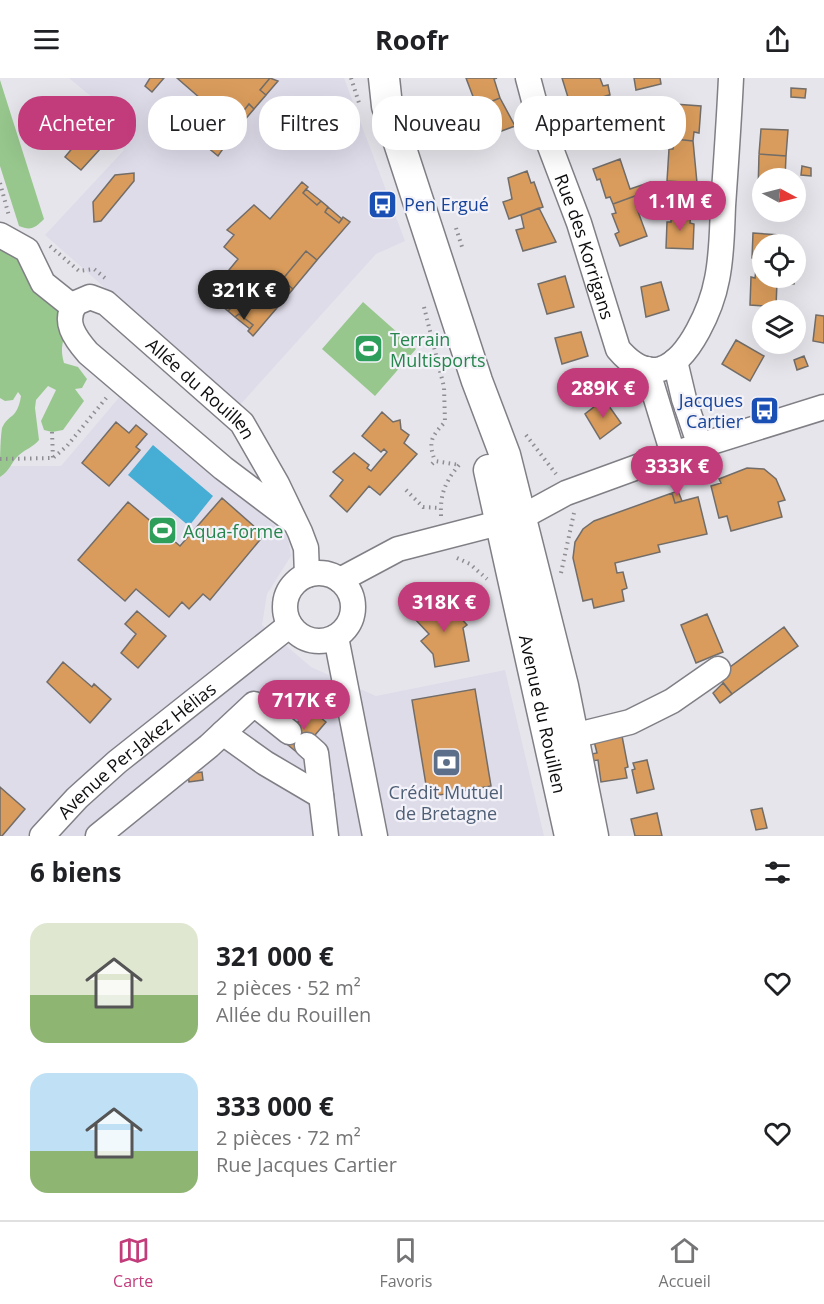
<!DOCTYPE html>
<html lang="fr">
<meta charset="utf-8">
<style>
body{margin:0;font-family:"Open Sans",sans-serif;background:#f2f2f2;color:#202124;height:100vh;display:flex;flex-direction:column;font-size:22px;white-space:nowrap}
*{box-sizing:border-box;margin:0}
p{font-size:20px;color:#757577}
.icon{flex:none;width:33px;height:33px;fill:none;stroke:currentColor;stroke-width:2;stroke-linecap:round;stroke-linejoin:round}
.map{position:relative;height:758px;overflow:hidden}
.details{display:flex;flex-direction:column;background:#fff;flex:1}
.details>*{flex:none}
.guide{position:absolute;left:18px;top:18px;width:789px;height:54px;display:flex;gap:12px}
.needle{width:39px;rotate:97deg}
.fabs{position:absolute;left:752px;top:90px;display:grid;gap:12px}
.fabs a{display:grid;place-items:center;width:54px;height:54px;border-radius:50%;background:#fff;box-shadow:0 6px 24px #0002;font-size:30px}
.price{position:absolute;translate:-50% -51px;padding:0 14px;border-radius:21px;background:#c23c7c;color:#fff;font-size:20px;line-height:39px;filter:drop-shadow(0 2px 3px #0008)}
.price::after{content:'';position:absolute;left:50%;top:36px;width:18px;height:14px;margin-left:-9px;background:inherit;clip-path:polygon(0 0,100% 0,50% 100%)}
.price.selected{background:#222;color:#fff}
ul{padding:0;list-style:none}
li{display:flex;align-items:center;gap:18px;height:150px;padding:0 30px}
li span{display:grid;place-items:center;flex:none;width:168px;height:120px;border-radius:18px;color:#555}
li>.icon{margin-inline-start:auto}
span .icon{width:72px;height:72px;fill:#fffc;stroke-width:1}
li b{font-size:26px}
h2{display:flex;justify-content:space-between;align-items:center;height:72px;padding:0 30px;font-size:26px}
.chip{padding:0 21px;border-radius:24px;background:#fff;box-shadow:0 6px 24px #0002;font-size:21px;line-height:54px}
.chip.selected{background:#c23c7c;color:#fff}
header{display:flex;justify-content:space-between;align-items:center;height:78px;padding:0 30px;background:#fff;font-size:27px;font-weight:700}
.tabs{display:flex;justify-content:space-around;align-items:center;height:84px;border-top:2px solid #e0e0e0;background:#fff;font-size:16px;color:#757577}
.tabs a{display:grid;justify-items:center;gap:3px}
.tabs .selected{color:#c23c7c}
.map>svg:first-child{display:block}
.built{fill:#dfdcea}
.green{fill:#97c78d}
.water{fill:#46add4}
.building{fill:#d99c5c;stroke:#726d69;stroke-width:1.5}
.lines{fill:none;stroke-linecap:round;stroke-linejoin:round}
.minor-casing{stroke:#807f85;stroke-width:27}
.major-casing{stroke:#807f85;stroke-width:33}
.path{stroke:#8e8e92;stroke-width:4;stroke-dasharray:1.5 4.5;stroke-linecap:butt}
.minor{stroke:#fff;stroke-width:24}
.major{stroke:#fff;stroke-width:30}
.labels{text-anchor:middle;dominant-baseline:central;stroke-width:4.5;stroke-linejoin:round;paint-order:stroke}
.transit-label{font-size:18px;fill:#164399;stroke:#f3f2f9;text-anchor:start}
.street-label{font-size:18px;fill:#0e0e10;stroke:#f3f2f9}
.leisure-label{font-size:18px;fill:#27864d;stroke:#f3f2f9;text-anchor:start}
.service-label{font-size:18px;fill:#4e5e75;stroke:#f3f2f9}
</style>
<header><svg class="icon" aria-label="menu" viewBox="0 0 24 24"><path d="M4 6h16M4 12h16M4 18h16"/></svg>Roofr<svg class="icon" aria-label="share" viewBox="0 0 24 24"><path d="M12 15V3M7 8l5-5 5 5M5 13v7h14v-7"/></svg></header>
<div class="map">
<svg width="824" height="758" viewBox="0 0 824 758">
<rect width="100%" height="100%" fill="#e6e5eb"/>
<!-- built -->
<path class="built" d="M69 0H344L405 163 376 176 239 328 45 157 124 72 94 44 106 31Z
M122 316 288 459 291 478 267 516 262 547 311 589 376 618 505 592 544 758H0V388H61Z"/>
<!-- green -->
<path class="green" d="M0 2 44 141C35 150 31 153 19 148L0 88Z
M0 166C19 181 64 224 64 249 65 265 59 267 64 285L78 289 87 301 82 310 75 311 84 323 63 352 52 354 44 352 41 343 56 312 48 308 36 322 35 330 39 362C33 369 26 371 19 377 11 384 10 393 0 399 0 385 0 363 2 350 9 335 17 342 21 318L18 314 13 322 5 323 0 320Z
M363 224 416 271 375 318 322 271Z"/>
<!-- water -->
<path class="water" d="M153 367 213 418 189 448 128 397Z"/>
<!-- building -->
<path class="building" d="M150 0H164L152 14 145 8Z
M177 0H270L260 12 266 17 254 31 249 26 238 40 244 46 234 55 218 78 206 68 216 54 219 56 226 49 197 25 201 21Z
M270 0 278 3 266 17 260 12Z
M466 0H497L494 1 500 20 477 29Z
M562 0H600L603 8 608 7 610 17 571 29Z
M634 0H660L661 6 636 12Z
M791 10 806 11 805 20 791 19Z
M609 17 611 24 599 28 609 56 586 65 571 29Z
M500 20 515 48 480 61 472 41 480 39 477 29Z
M249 26 254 31 243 44 238 40Z
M674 26 701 28 699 55 694 54 693 63 674 61 673 45 662 44 664 28 674 29Z
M94 44 111 59 81 92 65 79Z
M761 51 788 52 786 78 759 76Z
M674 61 693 63 697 105 667 103 669 71H673Z
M759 76 786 78 785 100H762V114H758Z
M620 81 630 111 651 104 654 111 613 126 610 119 606 120 600 101 597 102 593 91Z
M802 88 811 90V98L801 97Z
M527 93 531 105 534 104 543 129 509 141 503 124 512 121 508 100Z
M134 95V103L101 143 94 144 93 124 115 97Z
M302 104 308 109 303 115 317 127 321 123 328 129 325 134 339 145 343 139 350 144 317 182 306 173 282 202 293 211 253 258 248 253 253 247 239 236 235 239 228 233 231 230 217 217 212 223 207 219 238 181 224 169 234 157 227 152 254 127 270 141Z
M306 111 321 123 317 127 303 115Z
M654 111V122L636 128 647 158 620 168 615 156 619 154 612 136 616 135 613 126Z
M328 129 342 141 339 145 325 134Z
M539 130 556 164 523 173 516 152 524 150 521 137Z
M671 135 691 136 690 145 694 146 693 171 666 170 667 144H671Z
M753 155 780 157V166H762V191H756V181L752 180Z
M306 173 317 182 293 211 282 202Z
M756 191H762V200H795L794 206 777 204 776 229 750 227 751 199 755 200Z
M565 198 574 229 547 236 538 206Z
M661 204 669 232 646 239 641 209Z
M217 217 231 230 228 233 213 221Z
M239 236 253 247 250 251 235 239Z
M816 237 824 238V265L813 263Z
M581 254 588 278 562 286 555 260Z
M736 262 764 278 750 303 722 286Z
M804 278 808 288 797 292 794 282Z
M604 321 621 345 600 361 585 336Z
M382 334 393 344 400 342 401 351 409 357 404 365 417 376 380 417 369 408 347 434 330 418 343 402 333 394 354 375 369 387 367 390 371 393 387 374 384 371 381 374 362 358Z
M116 344 129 355 136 347 147 356 136 369 140 372 109 408 82 385Z
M747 390 764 391 776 401 785 422 778 424 782 439 731 453 727 438 719 440 711 408 721 405 719 401Z
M678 413 682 423 675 425 672 415Z
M672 415 675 425 698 419 707 456 658 467 660 474 615 485 617 495 623 494 627 510 622 512 624 523 594 530 592 521 583 523 573 480 575 464 583 451 594 443Z
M222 420 264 457 210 522 203 516 189 531 182 524 169 539 136 511 125 523 78 482 128 424 180 468Z
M440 517 467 547 463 550 469 583 435 589 433 576 421 563 429 556 414 540Z
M137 533 166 558 138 590 121 575 136 556 125 546Z
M707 536 723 574 696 585 681 547Z
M784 549 798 568 732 616 718 598Z
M63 584 92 609 94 606 111 621 90 645 47 604Z
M723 605 732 616 720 625 713 615Z
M475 611 491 708 428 719 412 622Z
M309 630 326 644 299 676 283 663Z
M622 658 628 689 625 690 627 700 601 704 598 682 592 683 591 676 597 675 594 663Z
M647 682 654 711 637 715 632 692 635 691 633 685Z
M202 694 203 702 189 704 188 696Z
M0 709 25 731 2 758H0Z
M762 730 767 750 756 752 751 732Z
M657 735 662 758H635L631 741Z"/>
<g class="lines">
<defs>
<g id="minor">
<path id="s1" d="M528 0 537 34 579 145 618 271C629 284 643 296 661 291 690 282 712 228 717 201 722 177 722 152 723 128 726 85 729 43 731 0"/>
<path d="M0 157 27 172 43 205 73 229"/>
<path d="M675 283 684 321 700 368"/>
<path d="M647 291 673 376"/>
<path id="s2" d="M293 443 223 390 88 275C75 260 62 243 76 225L90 219 106 225 242 345 277 406 300 454 306 470 307 497"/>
<circle cx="319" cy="529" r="34"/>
<path d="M340 502 398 471 522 439 566 415 673 376 824 329"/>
<path d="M336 559 375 758"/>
<path d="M223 655 265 685 321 718"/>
<path d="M557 662 630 644 672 623 718 591"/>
<path d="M307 667 316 675 326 758"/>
<path id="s3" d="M42 758 77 720 117 684 290 547"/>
<path d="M98 758 209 668 254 626 289 654"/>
</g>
<g id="major">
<path d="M384 0 387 28 477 303 505 377 563 608 593 758"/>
<path id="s4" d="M489 392 570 758"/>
</g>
</defs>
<!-- minor casing -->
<use href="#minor" class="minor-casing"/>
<!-- major casing -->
<use href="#major" class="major-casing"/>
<!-- path -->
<path class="path" d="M351 0 360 28
M0 105 9 138
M456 150 463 172
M50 168 79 193 94 191 105 200
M424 229 444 309 445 344C431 359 428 364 435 383
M52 354 53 380
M526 357 556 396
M0 381 53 380 67 368 107 319
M432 386 435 383 460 387
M406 412 423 429 441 430
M441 438C440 416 445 404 459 387
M457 480 470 486 487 501
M561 495 574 435"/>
<!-- minor -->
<use href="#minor" class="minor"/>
<!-- major -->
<use href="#major" class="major"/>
</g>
<!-- icons -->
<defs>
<symbol id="bus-square" viewBox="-11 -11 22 22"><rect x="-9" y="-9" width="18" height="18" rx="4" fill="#1a4fb4" stroke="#f3f2f9"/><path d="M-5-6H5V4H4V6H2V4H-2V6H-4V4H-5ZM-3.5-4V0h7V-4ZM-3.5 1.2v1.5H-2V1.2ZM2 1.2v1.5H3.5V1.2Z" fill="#fff"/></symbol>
<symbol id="stadium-square" viewBox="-11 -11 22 22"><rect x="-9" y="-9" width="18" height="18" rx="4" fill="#2e9e5b" stroke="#f3f2f9"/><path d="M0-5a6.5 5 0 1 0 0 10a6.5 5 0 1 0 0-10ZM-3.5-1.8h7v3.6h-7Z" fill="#fff"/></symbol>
<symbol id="bank-square" viewBox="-11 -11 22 22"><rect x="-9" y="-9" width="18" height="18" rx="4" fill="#5c6f8a" stroke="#f3f2f9"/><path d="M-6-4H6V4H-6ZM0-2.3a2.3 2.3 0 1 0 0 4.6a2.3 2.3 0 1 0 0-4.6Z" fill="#fff"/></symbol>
</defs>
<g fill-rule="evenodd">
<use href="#bus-square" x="366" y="110" width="33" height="33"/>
<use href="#stadium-square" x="352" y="254" width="33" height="33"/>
<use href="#bus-square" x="748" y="316" width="33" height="33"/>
<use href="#stadium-square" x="146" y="436" width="33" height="33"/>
<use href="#bank-square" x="430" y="668" width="33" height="33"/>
</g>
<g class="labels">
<!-- transit labels -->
<g class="transit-label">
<text x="404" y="126">Pen Ergué</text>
<text x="743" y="322" text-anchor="end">Jacques<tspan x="743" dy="21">Cartier</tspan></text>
</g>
<!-- street labels -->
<g class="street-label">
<text stroke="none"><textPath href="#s1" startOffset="178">Rue des Korrigans</textPath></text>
<text stroke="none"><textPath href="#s2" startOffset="482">Allée du Rouillen</textPath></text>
<text stroke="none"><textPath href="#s4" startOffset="250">Avenue du Rouillen</textPath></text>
<text stroke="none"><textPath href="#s3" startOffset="128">Avenue Per-Jakez Hélias</textPath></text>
</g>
<!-- leisure labels -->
<g class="leisure-label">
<text x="390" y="261">Terrain<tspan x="390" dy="21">Multisports</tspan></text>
<text x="183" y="453">Aqua-forme</text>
</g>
<!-- service labels -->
<g class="service-label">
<text x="446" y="714">Crédit Mutuel<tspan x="446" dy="21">de Bretagne</tspan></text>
</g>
</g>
</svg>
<div class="fabs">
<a><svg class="needle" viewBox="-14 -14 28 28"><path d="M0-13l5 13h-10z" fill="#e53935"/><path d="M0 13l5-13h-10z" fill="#757577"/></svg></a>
<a><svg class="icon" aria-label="locate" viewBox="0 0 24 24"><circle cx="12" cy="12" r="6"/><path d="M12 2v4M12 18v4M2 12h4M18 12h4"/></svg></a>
<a><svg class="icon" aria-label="layers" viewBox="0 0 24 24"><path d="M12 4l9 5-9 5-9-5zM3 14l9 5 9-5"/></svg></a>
</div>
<b class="price" style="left:680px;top:154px">1.1M €</b>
<b class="price selected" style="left:244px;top:243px">321K €</b>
<b class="price" style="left:603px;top:341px">289K €</b>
<b class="price" style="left:677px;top:419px">333K €</b>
<b class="price" style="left:444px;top:555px">318K €</b>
<b class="price" style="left:304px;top:653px">717K €</b>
<div class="guide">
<a class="chip selected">Acheter</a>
<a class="chip">Louer</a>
<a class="chip">Filtres</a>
<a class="chip">Nouveau</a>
<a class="chip">Appartement</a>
</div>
</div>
<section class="details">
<h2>6 biens<svg class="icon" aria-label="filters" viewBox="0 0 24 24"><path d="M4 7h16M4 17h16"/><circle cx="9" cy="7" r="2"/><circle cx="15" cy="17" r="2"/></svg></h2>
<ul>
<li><span style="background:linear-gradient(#dfe7d0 60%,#8fb573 0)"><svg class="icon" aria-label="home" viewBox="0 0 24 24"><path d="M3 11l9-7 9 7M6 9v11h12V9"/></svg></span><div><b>321 000 €</b><p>2 pièces · 52 m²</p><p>Allée du Rouillen</p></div><svg class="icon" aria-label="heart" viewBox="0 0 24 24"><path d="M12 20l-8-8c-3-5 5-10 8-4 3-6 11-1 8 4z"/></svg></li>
<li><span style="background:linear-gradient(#bfe0f5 65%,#8fb573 0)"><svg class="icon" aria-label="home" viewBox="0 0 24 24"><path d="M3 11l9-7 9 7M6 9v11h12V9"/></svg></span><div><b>333 000 €</b><p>2 pièces · 72 m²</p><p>Rue Jacques Cartier</p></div><svg class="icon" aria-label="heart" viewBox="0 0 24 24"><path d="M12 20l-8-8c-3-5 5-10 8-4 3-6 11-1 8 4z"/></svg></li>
</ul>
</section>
<nav class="tabs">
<a class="selected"><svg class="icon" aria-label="map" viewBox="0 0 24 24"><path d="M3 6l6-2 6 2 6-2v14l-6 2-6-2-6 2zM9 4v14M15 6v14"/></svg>Carte</a>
<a><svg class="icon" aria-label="saved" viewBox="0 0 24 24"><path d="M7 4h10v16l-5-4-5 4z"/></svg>Favoris</a>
<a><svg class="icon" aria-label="home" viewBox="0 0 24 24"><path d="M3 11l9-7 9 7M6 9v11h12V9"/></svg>Accueil</a>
</nav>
